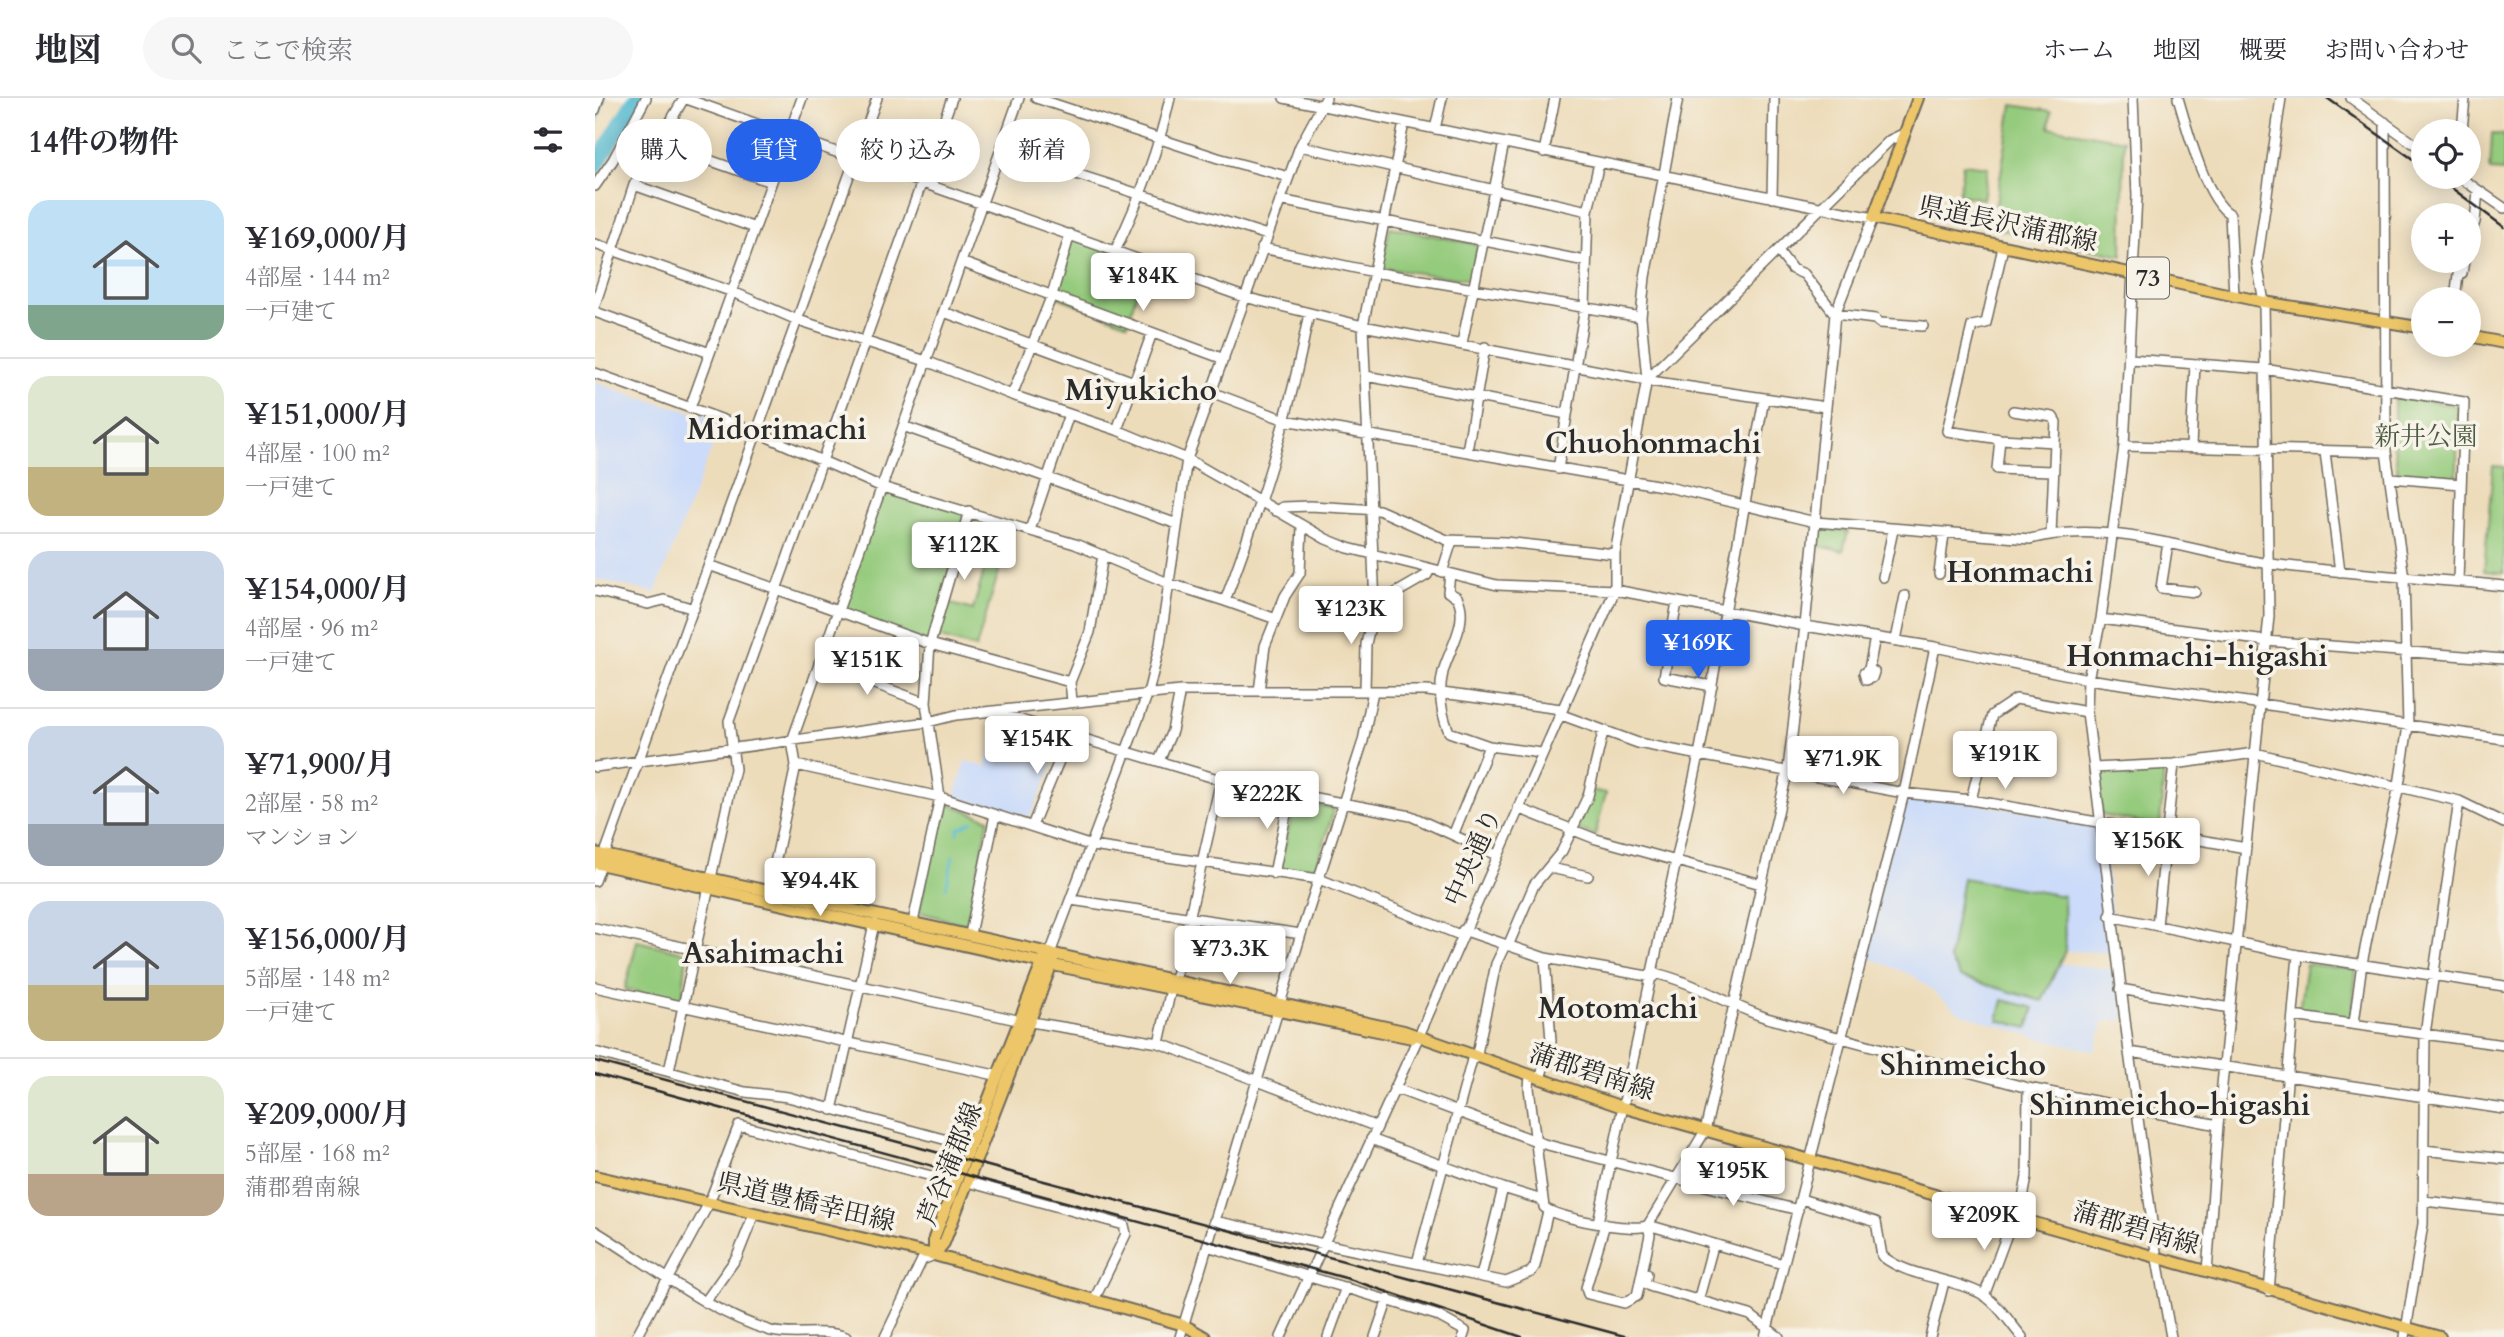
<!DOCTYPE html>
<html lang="ja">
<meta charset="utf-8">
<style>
body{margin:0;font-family:Cardo,"Noto Serif JP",serif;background:#f7f7f7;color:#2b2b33;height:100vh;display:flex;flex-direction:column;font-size:26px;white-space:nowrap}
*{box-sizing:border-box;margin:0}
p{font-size:23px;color:#7c7c81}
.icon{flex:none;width:38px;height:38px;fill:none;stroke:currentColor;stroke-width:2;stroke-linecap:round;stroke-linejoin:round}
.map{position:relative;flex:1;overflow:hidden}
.side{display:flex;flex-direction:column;background:#fff;width:595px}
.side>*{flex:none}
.hud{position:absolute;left:21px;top:21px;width:665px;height:63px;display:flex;gap:14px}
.fabs{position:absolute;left:1816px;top:21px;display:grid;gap:14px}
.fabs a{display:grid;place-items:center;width:70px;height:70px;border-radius:50%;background:#fff;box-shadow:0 4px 18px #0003;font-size:35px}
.price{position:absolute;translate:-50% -60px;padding:0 16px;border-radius:7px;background:#fff;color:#222;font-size:23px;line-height:46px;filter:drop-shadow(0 2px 4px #0008)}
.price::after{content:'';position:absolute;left:50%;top:42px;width:21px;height:16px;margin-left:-10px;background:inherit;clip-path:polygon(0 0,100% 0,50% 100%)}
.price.selected{background:#2563eb;color:#fff}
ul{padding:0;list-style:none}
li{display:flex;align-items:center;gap:21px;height:175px;padding:0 28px}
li+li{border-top:2px solid #e1e1e2}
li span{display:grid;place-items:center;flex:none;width:196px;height:140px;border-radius:21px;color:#555}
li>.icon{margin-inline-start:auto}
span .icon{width:84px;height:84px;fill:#fffc;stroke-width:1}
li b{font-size:30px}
h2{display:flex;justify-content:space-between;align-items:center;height:84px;padding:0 28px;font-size:30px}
.pill{padding:0 24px;border-radius:32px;background:#fff;box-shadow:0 4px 18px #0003;font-size:24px;line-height:63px}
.pill.selected{background:#2563eb;color:#fff}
header{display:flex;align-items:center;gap:42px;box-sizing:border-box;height:98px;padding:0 35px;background:#fff;border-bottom:2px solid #e1e1e2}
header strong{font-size:33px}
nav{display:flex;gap:38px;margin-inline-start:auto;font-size:24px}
.search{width:490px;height:63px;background:#f7f7f7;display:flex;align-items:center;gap:18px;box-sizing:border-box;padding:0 24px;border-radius:38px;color:#7c7c81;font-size:26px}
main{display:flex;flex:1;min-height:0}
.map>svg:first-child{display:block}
.built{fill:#cbdbf9}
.green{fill:#95cb7d;stroke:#607b54;stroke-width:2}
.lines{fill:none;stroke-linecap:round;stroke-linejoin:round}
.stream{stroke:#53bad1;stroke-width:2.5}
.river{stroke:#53bad1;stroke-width:16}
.minor-casing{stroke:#6f695d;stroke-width:12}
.major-casing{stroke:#6f695d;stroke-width:14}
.minor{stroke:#fff;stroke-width:9}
.major{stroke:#ecc669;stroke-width:10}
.rail{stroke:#2b2b2b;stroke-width:2.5}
.labels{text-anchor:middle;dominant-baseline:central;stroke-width:7;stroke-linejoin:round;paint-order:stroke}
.shield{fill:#f7f3e8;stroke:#686764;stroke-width:2}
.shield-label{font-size:24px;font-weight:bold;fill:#2b2b2b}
.street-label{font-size:26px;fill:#2b2b2b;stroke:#f7f3e8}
.park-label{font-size:26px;fill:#4b5b44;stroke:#f7f3e8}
.quarter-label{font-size:30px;font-weight:bold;fill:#2b2b2b;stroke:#f7f3e8}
</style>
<header>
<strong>地図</strong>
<div class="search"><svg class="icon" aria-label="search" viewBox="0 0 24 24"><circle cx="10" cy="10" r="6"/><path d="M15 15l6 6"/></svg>ここで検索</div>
<nav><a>ホーム</a><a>地図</a><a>概要</a><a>お問い合わせ</a></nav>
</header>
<main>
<section class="side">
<h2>14件の物件<svg class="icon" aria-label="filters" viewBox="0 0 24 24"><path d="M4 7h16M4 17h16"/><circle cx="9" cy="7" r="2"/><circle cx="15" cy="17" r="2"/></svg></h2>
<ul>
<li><span style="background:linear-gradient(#bfe0f5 75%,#7fa58c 0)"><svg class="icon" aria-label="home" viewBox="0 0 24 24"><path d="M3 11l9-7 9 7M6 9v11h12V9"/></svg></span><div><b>¥169,000/月</b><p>4部屋 · 144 m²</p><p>一戸建て</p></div></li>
<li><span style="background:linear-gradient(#dfe7d0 65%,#c2b280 0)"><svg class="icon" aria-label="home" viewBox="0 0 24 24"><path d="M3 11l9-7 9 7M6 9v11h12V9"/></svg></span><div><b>¥151,000/月</b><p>4部屋 · 100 m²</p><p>一戸建て</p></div></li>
<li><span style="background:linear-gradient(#c9d6e8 70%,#9aa5b1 0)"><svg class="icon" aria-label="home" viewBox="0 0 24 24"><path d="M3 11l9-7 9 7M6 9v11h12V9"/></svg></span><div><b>¥154,000/月</b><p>4部屋 · 96 m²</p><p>一戸建て</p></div></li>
<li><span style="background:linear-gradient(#c9d6e8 70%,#9aa5b1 0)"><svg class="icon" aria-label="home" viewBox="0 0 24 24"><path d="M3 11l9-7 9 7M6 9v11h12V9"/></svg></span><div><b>¥71,900/月</b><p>2部屋 · 58 m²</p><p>マンション</p></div></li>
<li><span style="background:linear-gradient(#c9d6e8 60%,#c2b280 0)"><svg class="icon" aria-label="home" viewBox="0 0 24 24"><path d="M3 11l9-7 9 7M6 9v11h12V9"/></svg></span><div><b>¥156,000/月</b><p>5部屋 · 148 m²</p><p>一戸建て</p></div></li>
<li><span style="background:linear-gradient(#dfe7d0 70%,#b9a48a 0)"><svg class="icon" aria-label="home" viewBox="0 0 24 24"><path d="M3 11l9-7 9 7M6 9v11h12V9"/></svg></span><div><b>¥209,000/月</b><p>5部屋 · 168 m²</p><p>蒲郡碧南線</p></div></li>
</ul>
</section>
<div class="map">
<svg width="1909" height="1239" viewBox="0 0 1909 1239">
<rect width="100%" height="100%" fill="#f7f3e8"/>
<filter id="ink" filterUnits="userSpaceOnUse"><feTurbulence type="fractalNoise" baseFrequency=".0143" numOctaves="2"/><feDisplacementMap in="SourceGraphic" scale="14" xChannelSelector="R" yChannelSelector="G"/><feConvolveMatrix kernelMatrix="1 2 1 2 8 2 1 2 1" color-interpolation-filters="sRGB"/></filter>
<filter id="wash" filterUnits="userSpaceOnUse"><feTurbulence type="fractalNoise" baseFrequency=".00686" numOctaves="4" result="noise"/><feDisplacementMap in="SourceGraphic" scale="28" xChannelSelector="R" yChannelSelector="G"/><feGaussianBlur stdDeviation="1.57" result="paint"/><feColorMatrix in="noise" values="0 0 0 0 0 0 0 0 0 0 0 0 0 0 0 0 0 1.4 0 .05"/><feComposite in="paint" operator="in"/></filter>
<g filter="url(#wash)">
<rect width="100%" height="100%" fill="#eddcba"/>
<!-- built -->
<path class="built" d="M0 284 41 299 128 322 60 495 0 481Z
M396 650 458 667 435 719 360 699 370 663 391 669Z
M1309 695 1507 725 1521 855 1470 853 1465 866 1523 872 1530 922 1509 923 1500 953 1439 939 1365 915 1319 878 1267 857Z"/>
<!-- green -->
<path class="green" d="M1417 7 1456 13 1454 29 1529 42 1527 158 1397 130Z
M1897 36 1909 37V73L1895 72Z
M1368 66 1393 69 1388 101 1364 97Z
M795 129 880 146 883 149 876 182 786 170Z
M475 136 550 163 533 226 457 197Z
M1799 298 1862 308V379L1803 376 1799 349Z
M1898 368 1909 369V475L1889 473Z
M287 389 374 413 335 546 242 513Z
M1225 429 1253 433 1248 453 1223 448Z
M393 459 407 463 381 550 339 538 349 504 378 512Z
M1569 669 1565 728 1507 717 1501 673Z
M996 692 1011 695 1000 737 975 729Z
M700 702 739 711 720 776 687 772 685 769Z
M351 705 394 721 372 824 368 826 324 814 346 708Z
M1368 780 1469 798 1470 853 1447 903 1365 879 1354 861Z
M42 843 92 855 87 904 30 891Z
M1711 866 1761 872 1757 920 1704 913Z
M1408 902 1439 910 1433 930 1403 922Z"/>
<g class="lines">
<!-- stream -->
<path class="stream" d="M0 30 10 0
M363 736V731L378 723
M351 790 358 758"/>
<!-- river -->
<path class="river" d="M0 69 41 0"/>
</g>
</g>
<g filter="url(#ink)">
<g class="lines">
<defs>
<path id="minor" d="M89 0 649 199 768 228 1062 284 1230 309
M441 0 623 60 694 79
M689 0 1278 120 1240 216 1210 528 1340 549 1493 581 1909 641
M1538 0 1542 98 1529 348 1506 521 1493 581 1492 614 1534 954 1562 1161 1576 1239
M1583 0C1591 27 1611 103 1635 116L1639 198
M1756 0 1829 53
M0 12 4 0
M840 31 847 0
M1867 33 1870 0
M63 44 176 84
M705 48 993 113
M406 52 672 137
M949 54 960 0
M1864 79 1909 110
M39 87 160 130
M0 88 18 62 51 0
M1177 100 1179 0
M685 102 990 163
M1874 139 1880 124 1883 92
M0 146 138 194 200 221 331 263 417 297 522 332 592 361 731 441 753 450 902 487 1020 492 1210 528 1193 671 1110 1033 1053 1127C1041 1135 959 1120 949 1109L934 990 935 978
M1408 149 1391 225 1377 228 1352 333 1405 341 1460 344 1456 436
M667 150 779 174 1046 219
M520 153C544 103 563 54 575 0
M1184 154 1197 171 1209 176 1240 216 1280 221 1285 225 1328 228
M366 164 629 261
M1860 201 1863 176 1867 175 1869 163
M0 207 39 87 89 0
M0 214 115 255
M349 214 539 284
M867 245 909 45
M1535 261 1669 271 1869 304 1863 483
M0 275 161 334 287 389 480 446 573 485 630 503C665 409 696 314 714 215
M771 278 972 316
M1052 281 1295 42 1310 35
M616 294 690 322 1073 389 1220 424 1435 441C1516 420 1596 455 1676 466 1753 476 1831 480 1909 488
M417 297 457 197 475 136
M95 310 207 0
M1418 313 1458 319 1461 324 1460 344
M308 328 582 426
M522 332 557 235
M1405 341 1402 371 1457 373
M1529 348 1791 354
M1596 348 1600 266
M872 353 890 249
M1730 354 1745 474
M963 371 990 209 993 113 1004 65
M1796 380 1866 386
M681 413 688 409 715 408 784 412 852 442 910 444 1020 456
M435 432 474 316
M1573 445 1566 490 1600 494
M114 467 335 546 475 584 477 603
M847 474 857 443
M855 476 853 494 862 499C875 523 854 551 848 574 843 595 846 615 854 634L894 648
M1344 476 1349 436
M1288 479 1298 432
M0 493 53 506 69 502 99 511
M630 503 681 521
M1082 504 1069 579 1117 588
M780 507 832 477 835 471
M1506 521 1671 543 1909 561
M1301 542 1310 498
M224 565 331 605
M1274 571 1269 575 1271 582 1277 580 1279 574 1274 571 1280 539
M475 584 495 534 508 457
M664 593 670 548 690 498 705 475 707 428
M770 593 771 546 780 507 768 228 809 25
M402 615 626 682 816 718 902 757
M964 616 1043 645 1104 657 1309 695 1376 702 1651 750
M564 663 577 633 585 593
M201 667 345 699 497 748 724 781 865 837
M0 669 333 624 361 617 585 593H832L966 611
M1499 670 1579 666 1660 655 1864 703 1909 725
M1376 702 1397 617 1421 601 1492 614
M923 710 1001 741 1166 786
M437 728 474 639
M859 735 894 648 946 655
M955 770 993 778
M679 776 695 696
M116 780 140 671 134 623 357 0
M0 783 282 0
M174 793 201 667 197 643 424 0
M476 802 706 836
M1515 818 1703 857 1909 888
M318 824 345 699 331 605 335 546 374 413
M1562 827 1579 666
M0 830 422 922
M868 832 950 860 1058 879
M375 836 400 717
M913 848 939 787 967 753 993 698 1008 634
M456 853 553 595 565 546 592 361 705 48 731 0
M1059 875C1100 884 1133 907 1172 920L1433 990 1623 1027
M580 882 626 682
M0 889 400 977
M1525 891 1635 910
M1698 918 1909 947
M436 924 564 945 782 1029
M1759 925 1767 865 1804 687 1813 628 1809 480 1791 354 1790 24
M564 945 576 891
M0 954 150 994 193 999 374 1048
M1534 954 1909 1011
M881 960 901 866 910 847
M74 973 114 789
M945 981 956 943 950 860
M799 990 949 1046 1203 1112
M237 1012 279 826
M776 1041 908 1090 947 1102
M1829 1052 1909 1061
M373 1084 529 1127 531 1136 500 1200
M1206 1101 1281 1124 1287 1158C1315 1180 1354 1179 1385 1195 1402 1204 1415 1225 1427 1239
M1829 1103 1909 1112
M1424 1122 1432 1079 1433 990
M619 1123 911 1184 936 1174 940 1168 953 1113
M1003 1124 1104 657 1169 301
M1010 1126 991 1190 993 1196 1029 1205 1042 1198 1055 1137 1053 1127
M1053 1127 1188 1166
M0 1133C58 1168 110 1213 176 1233 200 1239 227 1230 251 1239
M612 1148 841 1217 870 1233 868 1239
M822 1165 878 958
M1612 1174 1623 1027 1674 518 1669 204 1662 165 1686 0
M1052 1176 1050 1185 1057 1189 1155 1217 1184 1239
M886 1178 908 1090
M1674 1193 1703 857
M1389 1198 1418 1120
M1103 1203 1118 1148
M110 1204 142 1159 159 1116
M41 1239 114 1105 144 1027 359 1084
M290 1239 327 1162 339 1157
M585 1239 706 836 768 643 778 593
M686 1239 823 940 1020 492V456L1052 281 1046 219 1050 179 1083 0
M733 1239 751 1189
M780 1239 793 1201
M1170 1239 1309 695 1340 549
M1335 1239 1349 1184
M1810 1239 1828 1126 1830 936 1864 703"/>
<path id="major" d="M1323 0 1278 120 1669 204 1829 230
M1874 238 1909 245
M0 755 809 933 1027 1009 1845 1239
M0 765 458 867 817 940
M0 1078 339 1157 589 1227 610 1239
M339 1157 349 1145 458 863
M339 1157V1140L449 860"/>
</defs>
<!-- minor casing -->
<use href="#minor" class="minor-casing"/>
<!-- major casing -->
<use href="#major" class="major-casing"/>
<!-- minor -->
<use href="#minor" class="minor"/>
<!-- major -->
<use href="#major" class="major"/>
<!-- rail -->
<path class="rail" d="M1732 0 1829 69
M1842 79 1909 129
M0 963 1033 1239
M0 976 754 1181 927 1239"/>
</g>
</g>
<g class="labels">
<!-- shield labels -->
<rect class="shield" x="1532" y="159.5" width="42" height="41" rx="5"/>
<g class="shield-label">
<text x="1553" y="180">73</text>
</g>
<!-- street labels -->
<g class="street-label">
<text transform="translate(1413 126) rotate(12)">県道長沢蒲郡線</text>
<text transform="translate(878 759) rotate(-66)">中央通り</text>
<text transform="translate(997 974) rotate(18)">蒲郡碧南線</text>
<text transform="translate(355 1066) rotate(-68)">芦谷蒲郡線</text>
<text transform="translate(211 1104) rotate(13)">県道豊橋幸田線</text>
<text transform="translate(1541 1130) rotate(16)">蒲郡碧南線</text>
</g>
<!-- park labels -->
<g class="park-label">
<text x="1831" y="338">新井公園</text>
</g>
<!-- quarter labels -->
<g class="quarter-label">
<text x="546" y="292">Miyukicho</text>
<text x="182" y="331">Midorimachi</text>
<text x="1058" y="345">Chuohonmachi</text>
<text x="1425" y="474">Honmachi</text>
<text x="1602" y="558">Honmachi-higashi</text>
<text x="168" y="855">Asahimachi</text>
<text x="1023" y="910">Motomachi</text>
<text x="1368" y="967">Shinmeicho</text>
<text x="1575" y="1007">Shinmeicho-higashi</text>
</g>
</g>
</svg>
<div class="fabs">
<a><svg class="icon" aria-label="locate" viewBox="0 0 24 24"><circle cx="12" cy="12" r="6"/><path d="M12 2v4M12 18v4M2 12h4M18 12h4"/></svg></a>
<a>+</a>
<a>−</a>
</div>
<b class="price" style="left:548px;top:215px">¥184K</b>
<b class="price" style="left:369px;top:484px">¥112K</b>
<b class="price" style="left:756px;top:548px">¥123K</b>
<b class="price selected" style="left:1103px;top:582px">¥169K</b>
<b class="price" style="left:272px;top:599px">¥151K</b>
<b class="price" style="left:442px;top:678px">¥154K</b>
<b class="price" style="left:1410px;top:693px">¥191K</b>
<b class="price" style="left:1248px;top:698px">¥71.9K</b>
<b class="price" style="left:672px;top:733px">¥222K</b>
<b class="price" style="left:1553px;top:780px">¥156K</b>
<b class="price" style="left:225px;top:820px">¥94.4K</b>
<b class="price" style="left:635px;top:888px">¥73.3K</b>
<b class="price" style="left:1138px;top:1110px">¥195K</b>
<b class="price" style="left:1389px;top:1154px">¥209K</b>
<div class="hud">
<a class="pill">購入</a>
<a class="pill selected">賃貸</a>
<a class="pill">絞り込み</a>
<a class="pill">新着</a>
</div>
</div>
</main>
